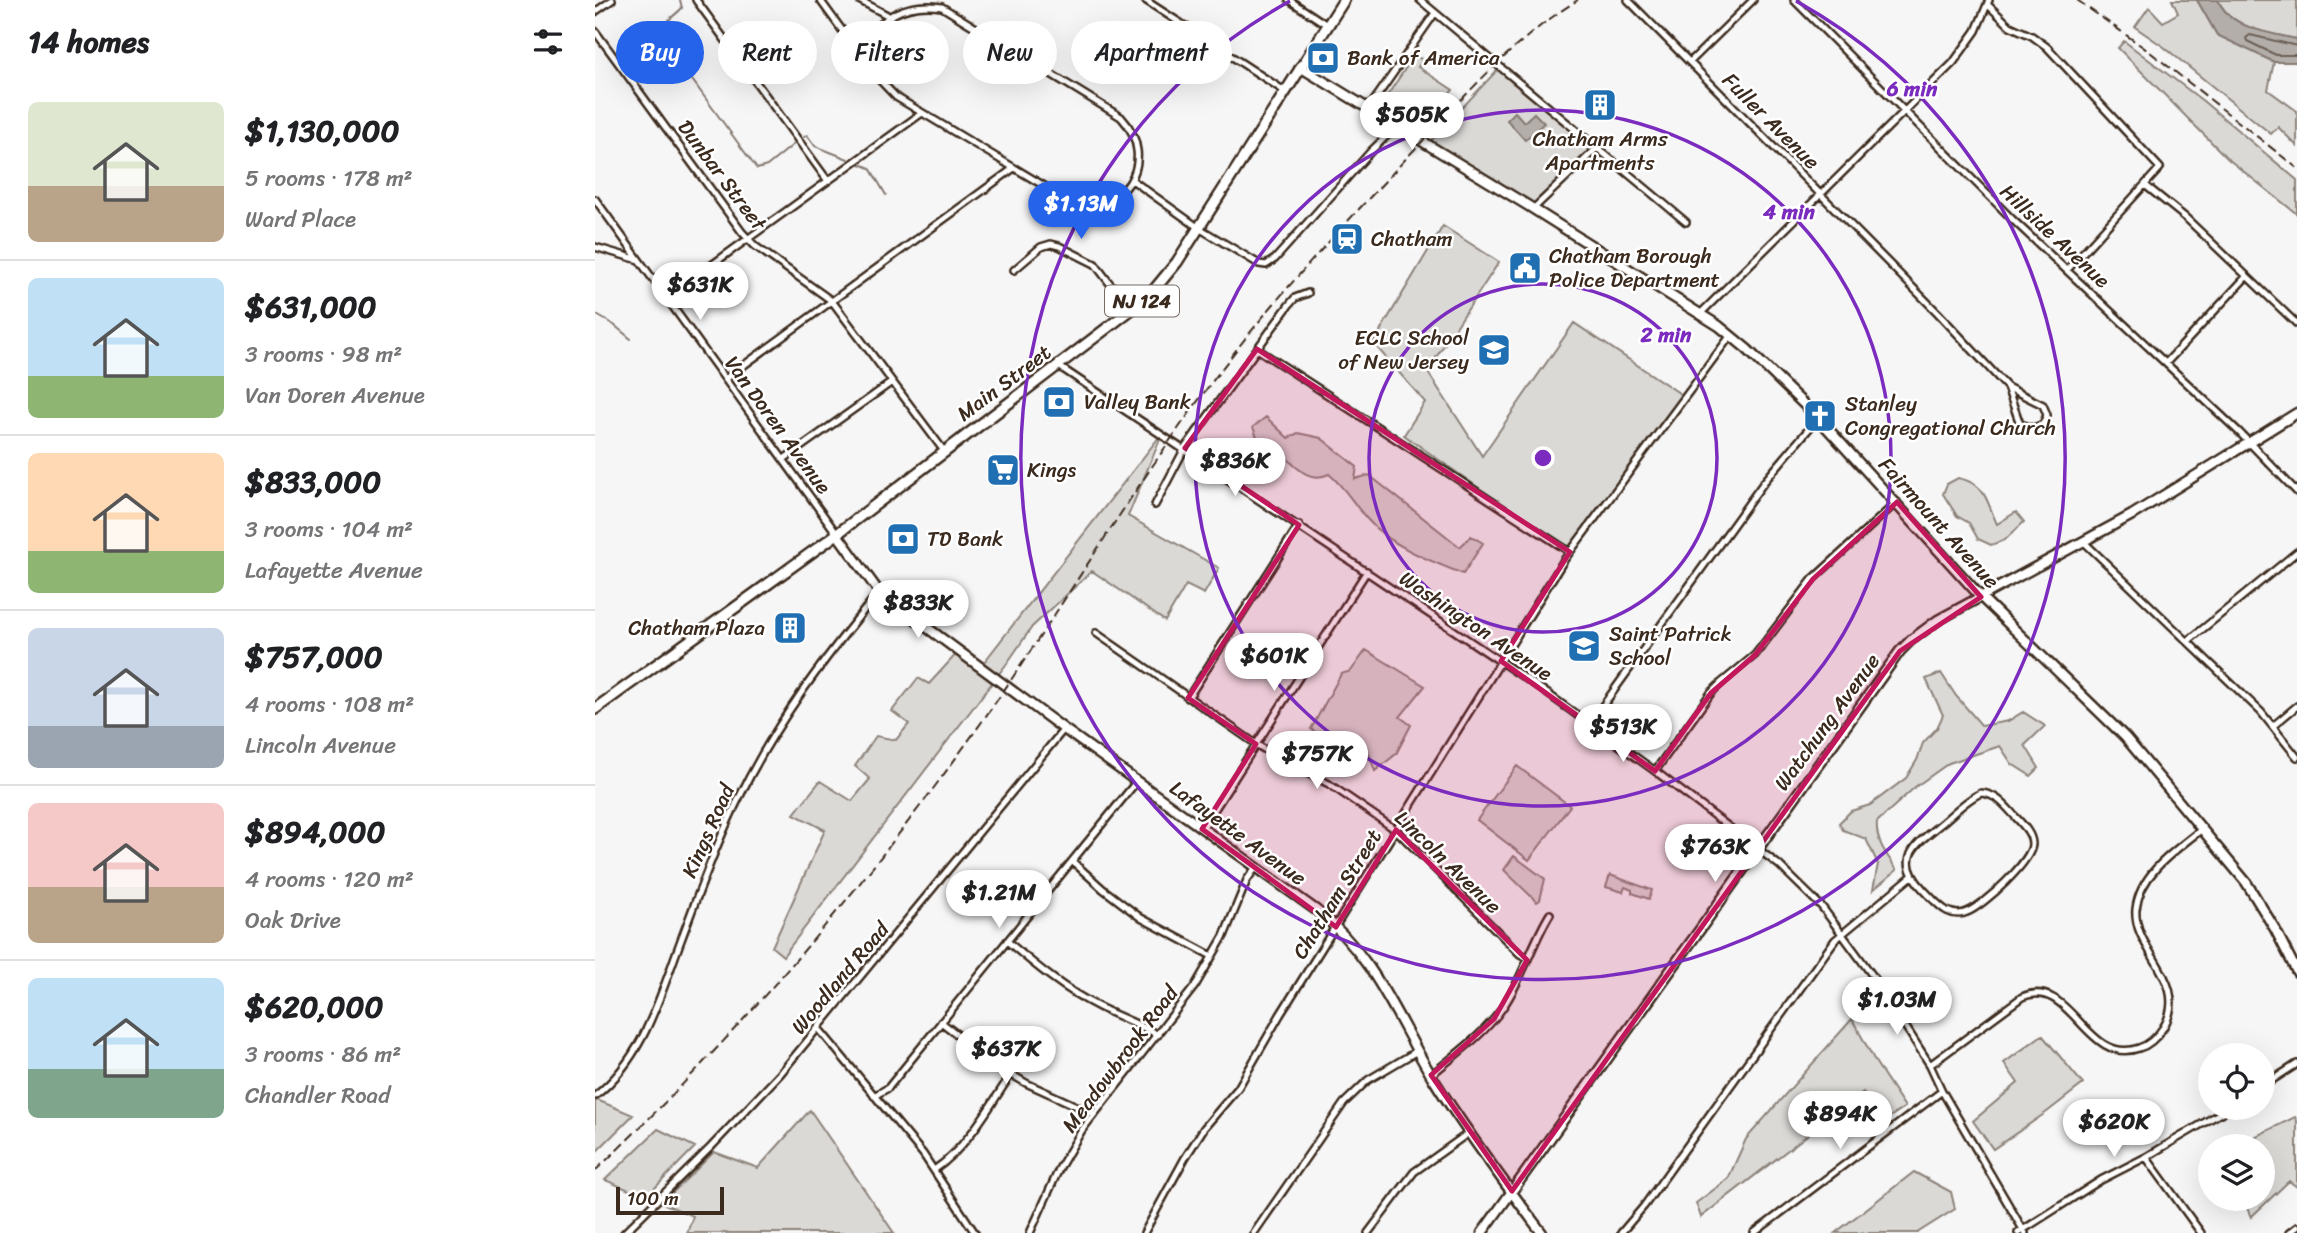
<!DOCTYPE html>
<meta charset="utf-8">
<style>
body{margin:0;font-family:Sriracha,sans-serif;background:#f6f6f6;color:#202124;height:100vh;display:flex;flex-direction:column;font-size:26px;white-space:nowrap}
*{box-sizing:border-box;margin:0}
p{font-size:23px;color:#757577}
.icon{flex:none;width:38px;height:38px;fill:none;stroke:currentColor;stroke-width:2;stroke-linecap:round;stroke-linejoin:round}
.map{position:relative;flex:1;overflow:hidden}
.panel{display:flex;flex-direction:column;background:#fff;width:595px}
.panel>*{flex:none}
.guide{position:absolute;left:21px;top:21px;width:665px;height:63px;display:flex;gap:14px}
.controls{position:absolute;left:1603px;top:1043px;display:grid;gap:14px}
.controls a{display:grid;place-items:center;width:77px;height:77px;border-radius:50%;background:#fff;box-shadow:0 7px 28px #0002;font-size:35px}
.scale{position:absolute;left:21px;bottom:18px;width:108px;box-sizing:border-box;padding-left:7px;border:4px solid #3b2a1e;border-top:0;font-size:19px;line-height:24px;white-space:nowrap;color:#3b2a1e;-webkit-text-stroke:5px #fff;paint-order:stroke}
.price{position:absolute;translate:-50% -60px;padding:0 16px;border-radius:24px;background:#fff;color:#222;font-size:23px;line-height:46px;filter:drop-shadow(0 2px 4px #0008)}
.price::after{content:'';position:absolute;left:50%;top:42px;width:21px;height:16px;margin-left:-10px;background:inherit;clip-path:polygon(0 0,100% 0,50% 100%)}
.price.current{background:#2563eb;color:#fff}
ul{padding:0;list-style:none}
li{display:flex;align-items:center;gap:21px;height:175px;padding:0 28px}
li+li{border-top:2px solid #e0e0e0}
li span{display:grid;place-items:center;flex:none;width:196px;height:140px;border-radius:10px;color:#555}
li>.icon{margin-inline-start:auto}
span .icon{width:84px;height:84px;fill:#fffc;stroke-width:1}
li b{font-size:30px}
h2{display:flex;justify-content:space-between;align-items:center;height:84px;padding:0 28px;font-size:30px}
.pill{padding:0 24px;border-radius:32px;background:#fff;box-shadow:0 7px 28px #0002;font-size:24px;line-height:63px}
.pill.current{background:#2563eb;color:#fff}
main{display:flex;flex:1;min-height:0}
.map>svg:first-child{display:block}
.green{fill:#dbd9d6;stroke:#8b827a;stroke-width:2}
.water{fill:#b4aeaa;stroke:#847972;stroke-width:2}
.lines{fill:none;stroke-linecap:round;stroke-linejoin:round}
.shore{stroke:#6b5f56;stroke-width:2}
.stream{stroke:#847972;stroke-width:2}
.street-casing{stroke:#3b2a1e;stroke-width:10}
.secondary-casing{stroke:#3b2a1e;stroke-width:13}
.primary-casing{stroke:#3b2a1e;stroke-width:14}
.street{stroke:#fff;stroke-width:5}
.secondary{stroke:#fff;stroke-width:8}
.primary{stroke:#fff;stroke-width:9}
.rail{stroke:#3b2a1e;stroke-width:2;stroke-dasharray:10 5;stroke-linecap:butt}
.marked{fill:#c2185b;fill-opacity:0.2;stroke:#c2185b;stroke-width:5;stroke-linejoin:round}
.ring{fill:none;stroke:#7b2cbf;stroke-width:3.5}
.labels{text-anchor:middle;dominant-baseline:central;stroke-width:5;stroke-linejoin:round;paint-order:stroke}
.shield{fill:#fff;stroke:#766a62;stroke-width:2}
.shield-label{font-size:19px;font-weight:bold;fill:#3b2a1e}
.poi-label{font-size:21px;fill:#3b2a1e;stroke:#fff;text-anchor:start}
.street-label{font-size:21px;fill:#3b2a1e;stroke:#fff}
.centre{fill:#7b2cbf;stroke:#fff;stroke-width:3.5}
.ring-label{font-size:21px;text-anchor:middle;font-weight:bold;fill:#7b2cbf;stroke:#fff;stroke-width:5;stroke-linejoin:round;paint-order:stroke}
</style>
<main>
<section class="panel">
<h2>14 homes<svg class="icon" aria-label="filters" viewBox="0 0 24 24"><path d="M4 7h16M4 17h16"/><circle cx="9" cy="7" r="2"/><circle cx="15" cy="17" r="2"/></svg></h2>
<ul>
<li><span style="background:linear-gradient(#dfe7d0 60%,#b9a48a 0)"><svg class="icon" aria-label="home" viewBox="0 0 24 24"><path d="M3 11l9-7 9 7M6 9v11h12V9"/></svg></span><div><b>$1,130,000</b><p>5 rooms · 178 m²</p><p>Ward Place</p></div></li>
<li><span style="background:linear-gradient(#bfe0f5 70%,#8fb573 0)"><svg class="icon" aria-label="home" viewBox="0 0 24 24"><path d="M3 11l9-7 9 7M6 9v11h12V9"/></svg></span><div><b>$631,000</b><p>3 rooms · 98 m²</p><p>Van Doren Avenue</p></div></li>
<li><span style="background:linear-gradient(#ffd9b3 70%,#8fb573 0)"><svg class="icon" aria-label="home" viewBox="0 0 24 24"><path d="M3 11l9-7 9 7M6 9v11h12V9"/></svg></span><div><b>$833,000</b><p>3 rooms · 104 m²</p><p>Lafayette Avenue</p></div></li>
<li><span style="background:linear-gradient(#c9d6e8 70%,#9aa5b1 0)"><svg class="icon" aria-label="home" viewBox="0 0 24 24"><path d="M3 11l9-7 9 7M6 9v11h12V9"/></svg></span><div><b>$757,000</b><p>4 rooms · 108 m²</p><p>Lincoln Avenue</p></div></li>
<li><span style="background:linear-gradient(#f6c9c9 60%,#b9a48a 0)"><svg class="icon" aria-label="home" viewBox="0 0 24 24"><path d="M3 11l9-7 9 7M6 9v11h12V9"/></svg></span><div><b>$894,000</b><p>4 rooms · 120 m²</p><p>Oak Drive</p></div></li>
<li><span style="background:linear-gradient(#bfe0f5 65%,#7fa58c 0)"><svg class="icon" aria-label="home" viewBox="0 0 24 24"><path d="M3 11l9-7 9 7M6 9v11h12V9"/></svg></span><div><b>$620,000</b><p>3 rooms · 86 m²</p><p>Chandler Road</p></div></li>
</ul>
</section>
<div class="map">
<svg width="1702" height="1233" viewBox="0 0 1702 1233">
<rect width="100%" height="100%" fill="#f7f6f6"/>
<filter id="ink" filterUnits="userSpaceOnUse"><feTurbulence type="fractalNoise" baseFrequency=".0143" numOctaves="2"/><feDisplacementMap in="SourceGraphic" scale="14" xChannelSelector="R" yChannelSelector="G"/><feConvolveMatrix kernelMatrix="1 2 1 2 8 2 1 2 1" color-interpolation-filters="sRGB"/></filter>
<g filter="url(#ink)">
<!-- green -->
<path class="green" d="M1577 0H1602L1622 35 1679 62 1673 90 1702 111V146L1683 127 1676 134 1569 47 1540 27 1554 7 1568 22 1583 13Z
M1623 0H1702V39C1674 33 1636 29 1623 0Z
M1529 41 1608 101 1702 180V214L1633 159 1523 48Z
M818 57 828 59 823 67 858 90 828 125 788 102Z
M906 66 1003 147 937 208 833 144Z
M848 226 904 262 832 371 887 456 979 323 1090 397 974 552 809 435 830 402 778 343Z
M671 417 693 438 703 433 726 438 762 467 760 479 774 475 865 547 876 536 888 543 868 574C838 562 795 546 773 520 759 505 750 487 734 474 712 484 699 464 684 451 678 447 670 444 663 440L658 427Z
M568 432 533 516 624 568 609 594 591 585 570 621 497 571 437 627 413 662 188 956 177 947 230 830 199 814 225 781 257 801 275 779 260 766 281 736 301 740 314 724 297 711 323 678 334 684 364 651 386 666Z
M1363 478C1392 484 1391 501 1402 524L1421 512 1429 522 1410 540 1396 545 1383 539 1374 523 1362 516 1348 494 1352 484Z
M771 650 830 686 805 717 816 725 801 754 780 771 772 748 756 736 738 745 716 729 746 674 756 671Z
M1346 673 1361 696 1387 726 1413 721 1428 712 1450 726 1430 745 1444 768 1436 776 1417 764 1405 746 1354 763 1320 787 1282 822C1280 841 1292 855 1302 870L1278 890 1283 864 1271 839 1248 830 1244 823 1256 811 1275 805 1311 778 1322 760 1328 743 1342 728 1348 715 1331 679Z
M922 766 975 806 934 860 882 820Z
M919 856 950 879 945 900 942 902 909 870Z
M1015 875 1057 890 1054 899 1037 893V890L1030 887 1028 892 1011 887Z
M1257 1019 1281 1063 1310 1107 1287 1122 1268 1092 1106 1217 1101 1203 1133 1179 1151 1139Z
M1447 1035 1488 1084 1452 1112 1398 1149 1378 1121 1423 1083 1409 1063Z
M2 1100 38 1115 0 1153V1102Z
M215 1110 299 1233H92L98 1216 67 1203 119 1152 163 1168Z
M1700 1117 1702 1121V1187L1694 1181 1656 1217 1648 1199H1668V1146H1641Z
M63 1129 100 1147 51 1197 10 1180Z
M1319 1172 1356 1192 1360 1209 1322 1233H1240Z"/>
<!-- water -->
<path class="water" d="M1602 0H1623C1636 29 1674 33 1702 39V62H1679L1622 35Z
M920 112 929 122 939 113 949 123 930 140 912 120Z"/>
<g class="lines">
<!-- shore -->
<path class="shore" d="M1702 46 1655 35 1651 38 1652 41 1681 55H1702"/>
<!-- stream -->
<path class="stream" d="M85 0 87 8C77 19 63 23 68 40L162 169 172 166 199 144
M209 137 212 135 220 146 253 159
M265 164 275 168 291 195
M0 314 19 325 36 339"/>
<defs>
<path id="street" d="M101 0 233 181
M225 0 279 74 301 97 471 199C527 222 566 160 526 117L347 7C302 0 261 28 279 74
M264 0 292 15
M550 0 691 92
M694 0 732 25
M825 0 1091 222
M1033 0 1343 313 1412 387 1425 424 1439 428 1448 424 1452 415 1448 405 1412 387
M1199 0 1418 220 1644 432 1702 492
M1393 5 1415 26 1437 36 1452 47 1565 168 1472 270
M0 12 17 0
M0 31 147 232 160 246 237 301 349 451
M1095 62 1158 0
M774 108 840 13
M537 180 604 228 664 264 671 265 680 259 777 150 802 126
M1550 185 1591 218 1702 324
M0 199 242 534
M938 209 1003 147
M0 247 44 260
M419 270 446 247 456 244 464 246 500 264 535 310
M71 298 327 113
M1105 314 1358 63 1381 31 1394 0
M662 349 975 552
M1571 363 1652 276
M462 365 939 684 1060 771 1184 865 1227 907 1280 979 1335 1065 1347 1091 1430 1233
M130 379 419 168
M189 459 297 382
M560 505 590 448 694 305 700 298 713 293
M1489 542 1666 712 1702 757
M501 633 661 744 681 757 734 784 801 830 925 954 933 958
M1593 641 1702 552
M593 698 704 525
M994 725 1169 482 1223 418
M1678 726 1702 706
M1060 771 1116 693 1126 683 1160 655 1218 579 1302 502
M1386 793C1400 794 1408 803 1417 813 1424 821 1437 832 1437 844 1437 861 1388 906 1372 912 1366 915 1358 914 1352 911 1343 906 1335 896 1328 889 1298 857 1322 844 1348 822 1360 812 1372 799 1386 793Z
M607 829 772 571
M477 861 508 889 546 918 617 956
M412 941C441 966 470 990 504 1007 524 1017 544 1024 563 1035
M346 1022 407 1069 431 1083 499 1114
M224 1029 328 1154 380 1233
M1335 1065 1427 997C1476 975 1491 1067 1544 1048 1555 1045 1562 1037 1568 1028 1597 982 1537 950 1541 909 1545 873 1581 850 1607 829
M836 1075C861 1054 890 1034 908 1007 928 978 937 943 955 914
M1668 1086 1702 1064
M0 1096C49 1058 65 996 86 940 104 892 121 844 144 798 180 723 231 656 284 592
M279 1096 293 1088 542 781
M1551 1157 1606 1233
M339 1170C370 1150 396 1105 416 1074
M29 1233 116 1147 185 1074 469 729
M435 1233 464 1169 487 1130 600 986 629 936 652 880 661 867
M549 1233 590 1158 609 1128 643 1088 685 1015 969 560 1136 335
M659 1233 749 1103 773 1080 822 1051
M773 1233 819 1172 875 1132
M1026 1233 1049 1206 1240 940 1317 876
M1159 1233 1347 1091
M1423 1233 1506 1180 1551 1157 1634 1108
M1694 1233 1702 1227"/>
<path id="secondary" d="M705 67 932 205 1124 326 1152 349 1223 418 1386 597 1530 737 1651 882 1680 929 1702 972
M242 534 284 592 469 729 721 910C781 957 801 1018 839 1080 872 1133 910 1184 947 1233
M887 1233 1305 651 1316 640 1343 620 1537 515 1702 413"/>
<path id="primary" d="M0 709 242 534 554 296 582 262 749 0"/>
</defs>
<!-- street casing -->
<use href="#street" class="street-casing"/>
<!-- secondary casing -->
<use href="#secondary" class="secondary-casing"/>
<!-- primary casing -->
<use href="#primary" class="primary-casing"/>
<!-- street -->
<use href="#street" class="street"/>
<!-- secondary -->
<use href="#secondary" class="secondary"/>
<!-- primary -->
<use href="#primary" class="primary"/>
<!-- rail -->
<path class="rail" d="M1482 0 1555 52 1702 168
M0 1171C151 1028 286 867 405 696 482 584 552 466 635 358 691 285 756 218 819 150 870 96 919 39 983 0"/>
</g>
</g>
<!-- marked area -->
<path class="marked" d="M662 349 975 552 906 661 1060 771 1116 693 1160 655 1218 579 1302 502 1386 597 1305 651 917 1191 836 1075 899 1019 932 960 801 830 741 927 607 829 661 744 593 698 704 525 590 448Z"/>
<!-- distance rings -->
<g class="ring">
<circle cx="948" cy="458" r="174"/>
<circle cx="948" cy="458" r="348"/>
<path d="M1201 1A522 522 0 1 1 695 1"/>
</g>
<!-- icons -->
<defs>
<symbol id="bank-square" viewBox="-11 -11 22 22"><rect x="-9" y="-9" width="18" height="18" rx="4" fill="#1f6fb2" stroke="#fff"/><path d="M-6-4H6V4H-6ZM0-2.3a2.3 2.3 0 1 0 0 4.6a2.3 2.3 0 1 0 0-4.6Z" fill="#fff"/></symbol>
<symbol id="building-square" viewBox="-11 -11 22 22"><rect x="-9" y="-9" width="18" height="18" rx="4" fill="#1f6fb2" stroke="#fff"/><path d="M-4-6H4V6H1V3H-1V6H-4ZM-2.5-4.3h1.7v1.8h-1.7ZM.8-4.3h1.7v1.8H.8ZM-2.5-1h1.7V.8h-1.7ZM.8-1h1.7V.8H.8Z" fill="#fff"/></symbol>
<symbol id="station-square" viewBox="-11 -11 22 22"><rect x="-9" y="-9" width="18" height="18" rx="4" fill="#1f6fb2" stroke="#fff"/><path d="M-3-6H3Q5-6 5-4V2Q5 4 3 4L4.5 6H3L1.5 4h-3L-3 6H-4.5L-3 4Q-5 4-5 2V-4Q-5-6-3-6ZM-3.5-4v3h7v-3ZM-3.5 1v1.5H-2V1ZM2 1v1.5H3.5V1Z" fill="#fff"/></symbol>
<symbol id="civic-square" viewBox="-11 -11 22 22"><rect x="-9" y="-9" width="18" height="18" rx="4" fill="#1f6fb2" stroke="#fff"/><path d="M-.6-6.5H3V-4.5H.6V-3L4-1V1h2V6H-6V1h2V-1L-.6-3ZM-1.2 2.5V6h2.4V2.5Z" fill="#fff"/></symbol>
<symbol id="school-square" viewBox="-11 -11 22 22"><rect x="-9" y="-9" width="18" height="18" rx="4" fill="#1f6fb2" stroke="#fff"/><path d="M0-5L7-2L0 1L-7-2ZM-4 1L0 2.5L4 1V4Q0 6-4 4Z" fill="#fff"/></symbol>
<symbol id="church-square" viewBox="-11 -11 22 22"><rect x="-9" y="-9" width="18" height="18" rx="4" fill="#1f6fb2" stroke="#fff"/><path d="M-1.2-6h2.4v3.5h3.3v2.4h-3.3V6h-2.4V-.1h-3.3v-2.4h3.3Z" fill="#fff"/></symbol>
<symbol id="supermarket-square" viewBox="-11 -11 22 22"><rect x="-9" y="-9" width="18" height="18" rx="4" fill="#1f6fb2" stroke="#fff"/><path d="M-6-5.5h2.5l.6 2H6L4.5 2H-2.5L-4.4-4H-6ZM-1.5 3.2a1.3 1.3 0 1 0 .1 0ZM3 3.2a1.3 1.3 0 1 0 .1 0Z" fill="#fff"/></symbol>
</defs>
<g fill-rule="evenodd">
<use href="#bank-square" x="709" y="39" width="38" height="38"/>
<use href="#building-square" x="986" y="86" width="38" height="38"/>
<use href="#station-square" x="733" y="220" width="38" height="38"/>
<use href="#civic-square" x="911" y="249" width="38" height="38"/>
<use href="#school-square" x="880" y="331" width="38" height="38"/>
<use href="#bank-square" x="445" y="383" width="38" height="38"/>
<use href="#church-square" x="1206" y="397" width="38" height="38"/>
<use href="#supermarket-square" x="389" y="451" width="38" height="38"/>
<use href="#bank-square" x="289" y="520" width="38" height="38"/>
<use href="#building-square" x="176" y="609" width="38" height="38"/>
<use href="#school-square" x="970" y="627" width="38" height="38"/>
</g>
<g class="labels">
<!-- shield labels -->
<rect class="shield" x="510" y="285.5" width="74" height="31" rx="5"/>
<g class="shield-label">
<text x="547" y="301">NJ 124</text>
</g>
<!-- poi labels -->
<g class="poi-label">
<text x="752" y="58">Bank of America</text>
<text x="1005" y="139" text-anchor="middle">Chatham Arms<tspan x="1005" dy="24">Apartments</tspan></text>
<text x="776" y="239">Chatham</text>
<text x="954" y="256">Chatham Borough<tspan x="954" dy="24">Police Department</tspan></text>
<text x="874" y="338" text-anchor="end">ECLC School<tspan x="874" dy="24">of New Jersey</tspan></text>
<text x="489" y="402">Valley Bank</text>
<text x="1250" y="404">Stanley<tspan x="1250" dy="24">Congregational Church</tspan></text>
<text x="432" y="470">Kings</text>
<text x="332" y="539">TD Bank</text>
<text x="170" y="628" text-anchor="end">Chatham Plaza</text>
<text x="1014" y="634">Saint Patrick<tspan x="1014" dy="24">School</tspan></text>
</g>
<!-- street labels -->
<g class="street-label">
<text transform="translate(1176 121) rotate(45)">Fuller Avenue</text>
<text transform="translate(127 175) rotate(53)">Dunbar Street</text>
<text transform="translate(1460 236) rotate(43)">Hillside Avenue</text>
<text transform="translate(409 383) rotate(-37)">Main Street</text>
<text transform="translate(183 425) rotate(54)">Van Doren Avenue</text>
<text transform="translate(1344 523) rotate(48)">Fairmount Avenue</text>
<text transform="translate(881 626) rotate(34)">Washington Avenue</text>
<text transform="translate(1232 722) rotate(-54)">Watchung Avenue</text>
<text transform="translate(113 831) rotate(-66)">Kings Road</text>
<text transform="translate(643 833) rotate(36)">Lafayette Avenue</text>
<text transform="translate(853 862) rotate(44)">Lincoln Avenue</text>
<text transform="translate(742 894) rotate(-58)">Chatham Street</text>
<text transform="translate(245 978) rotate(-50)">Woodland Road</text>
<text transform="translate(525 1059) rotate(-53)">Meadowbrook Road</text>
</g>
</g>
<circle cx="948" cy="458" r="10" class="centre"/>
<g class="ring-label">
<text x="1317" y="96">6 min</text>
<text x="1194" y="219">4 min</text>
<text x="1071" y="342">2 min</text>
</g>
</svg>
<div class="controls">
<a><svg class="icon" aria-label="locate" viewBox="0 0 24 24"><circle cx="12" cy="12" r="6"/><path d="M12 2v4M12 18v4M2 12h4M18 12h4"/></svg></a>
<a><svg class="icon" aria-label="layers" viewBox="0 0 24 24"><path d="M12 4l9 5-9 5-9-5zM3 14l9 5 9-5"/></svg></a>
</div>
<div class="scale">100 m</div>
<b class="price" style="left:817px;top:152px">$505K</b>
<b class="price current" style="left:486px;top:241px">$1.13M</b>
<b class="price" style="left:105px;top:322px">$631K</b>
<b class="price" style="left:640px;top:498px">$836K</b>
<b class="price" style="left:323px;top:640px">$833K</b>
<b class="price" style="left:679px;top:693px">$601K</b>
<b class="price" style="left:1028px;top:764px">$513K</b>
<b class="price" style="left:722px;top:791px">$757K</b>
<b class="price" style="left:1120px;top:884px">$763K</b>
<b class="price" style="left:404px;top:930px">$1.21M</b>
<b class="price" style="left:1302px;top:1037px">$1.03M</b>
<b class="price" style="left:411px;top:1086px">$637K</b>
<b class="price" style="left:1245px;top:1151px">$894K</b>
<b class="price" style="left:1519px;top:1159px">$620K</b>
<div class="guide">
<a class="pill current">Buy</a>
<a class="pill">Rent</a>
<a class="pill">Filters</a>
<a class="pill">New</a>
<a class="pill">Apartment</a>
</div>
</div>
</main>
